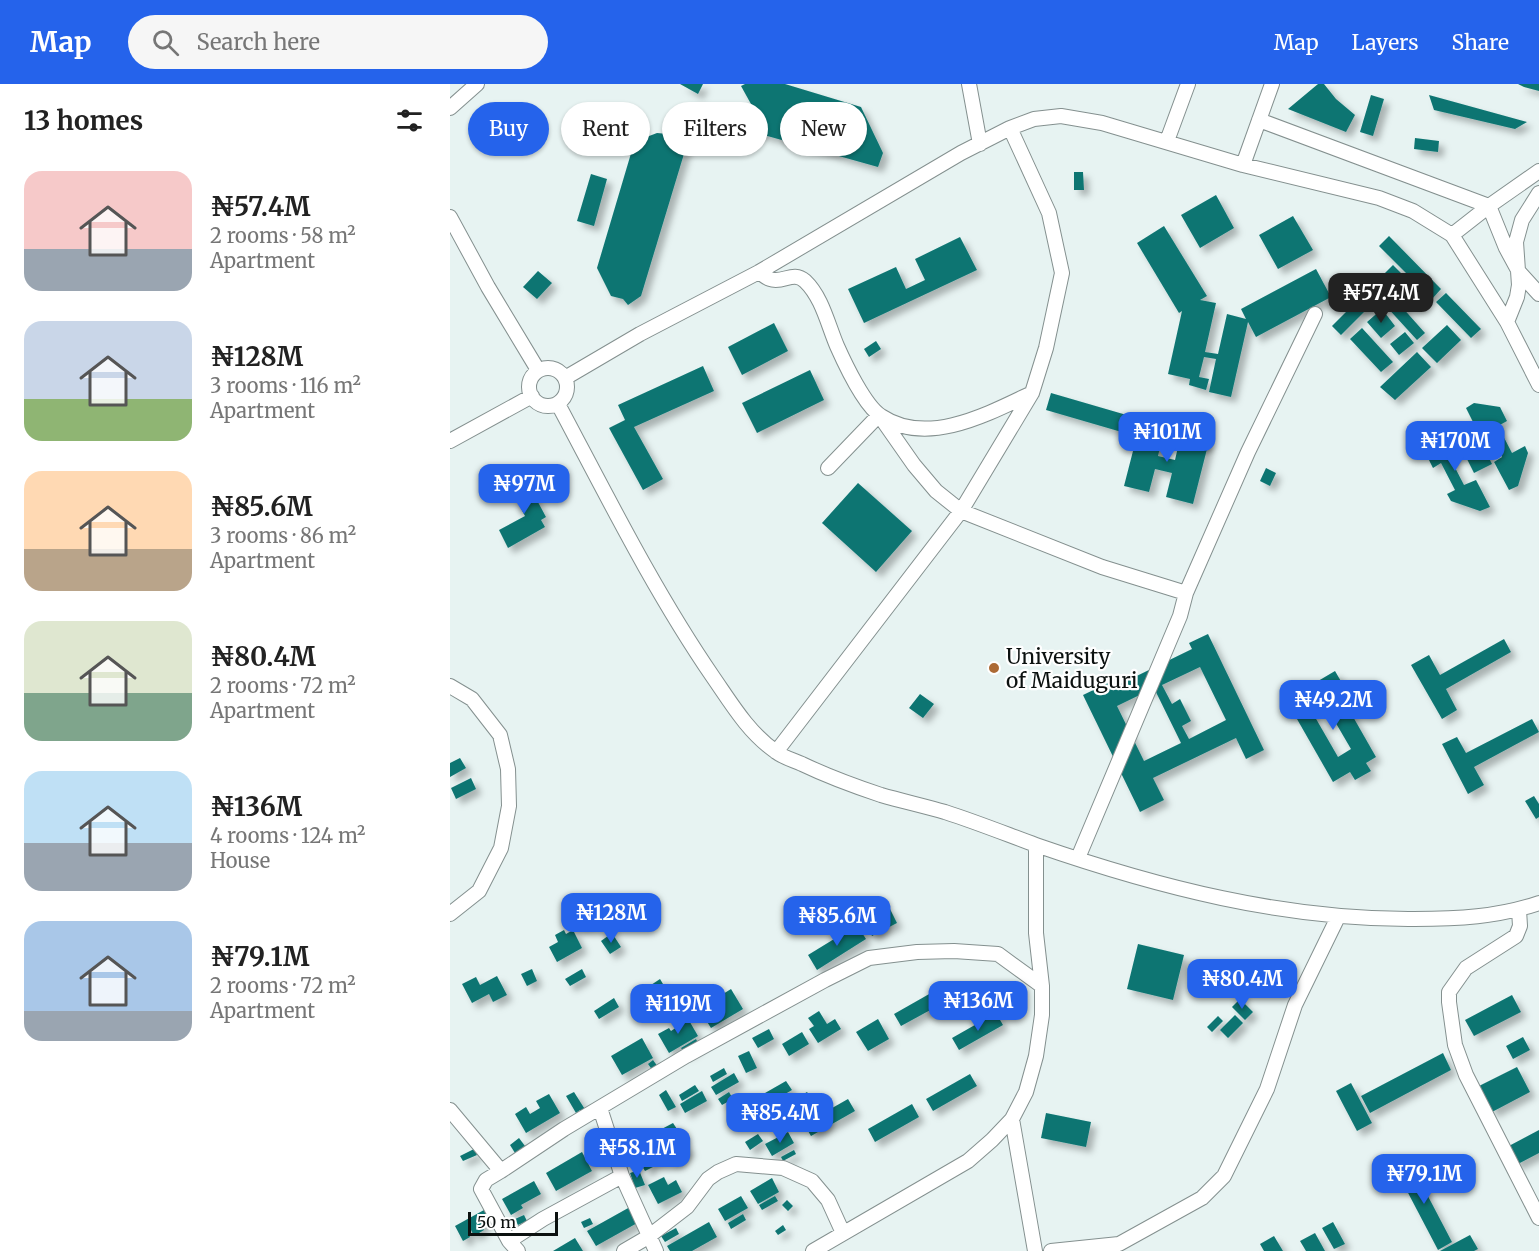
<!DOCTYPE html>
<meta charset="utf-8">
<style>
body{margin:0;font-family:Merriweather,serif;background:#f6f6f6;color:#222;height:100vh;display:flex;flex-direction:column;font-size:22px;white-space:nowrap}
*{box-sizing:border-box;margin:0}
p{font-size:20px;color:#767676}
.icon{flex:none;width:33px;height:33px;fill:none;stroke:currentColor;stroke-width:2;stroke-linecap:round;stroke-linejoin:round}
.map{position:relative;flex:1;overflow:hidden}
.side{display:flex;flex-direction:column;background:#fff;width:450px}
.side>*{flex:none}
.banner{position:absolute;left:18px;top:18px;width:570px;height:54px;display:flex;gap:12px}
.scale{position:absolute;left:18px;bottom:15px;width:90px;box-sizing:border-box;padding-left:6px;border:3px solid #0c1110;border-top:0;font-size:16px;line-height:21px;white-space:nowrap;color:#0c1110;-webkit-text-stroke:4px #fff;paint-order:stroke}
.price{position:absolute;translate:-50% -51px;padding:0 14px;border-radius:12px;background:#2563eb;color:#fff;font-size:20px;line-height:39px;filter:drop-shadow(0 2px 3px #0008)}
.price::after{content:'';position:absolute;left:50%;top:36px;width:18px;height:14px;margin-left:-9px;background:inherit;clip-path:polygon(0 0,100% 0,50% 100%)}
.price.current{background:#222;color:#fff}
ul{padding:0;list-style:none}
li{display:flex;align-items:center;gap:18px;height:150px;padding:0 24px}
li span{display:grid;place-items:center;flex:none;width:168px;height:120px;border-radius:18px;color:#555}
li>.icon{margin-inline-start:auto}
span .icon{width:72px;height:72px;fill:#fffc;stroke-width:1}
li b{font-size:26px}
h2{display:flex;justify-content:space-between;align-items:center;height:72px;padding:0 24px;font-size:26px}
.pill{padding:0 21px;border-radius:27px;background:#fff;box-shadow:0 2px 4px #0004;font-size:21px;line-height:54px}
.pill.current{background:#2563eb;color:#fff}
header{display:flex;align-items:center;gap:36px;box-sizing:border-box;height:84px;padding:0 30px;background:#2563eb;color:#fff}
header strong{font-size:28px}
nav{display:flex;gap:33px;margin-inline-start:auto;font-size:21px}
.search{width:420px;height:54px;background:#f6f6f6;display:flex;align-items:center;gap:15px;box-sizing:border-box;padding:0 21px;border-radius:33px;color:#767676;font-size:22px}
main{display:flex;flex:1;min-height:0}
.map>svg:first-child{display:block}
.building{fill:#0c7572;fill-rule:evenodd;filter:url(#shadow)}
.lines{fill:none;stroke-linecap:round;stroke-linejoin:round}
.minor-casing{stroke:#84908f;stroke-width:16}
.minor{stroke:#fff;stroke-width:14}
.poi-dot{fill:#ac6a35;stroke:#fff;stroke-width:2}
.labels{text-anchor:middle;dominant-baseline:central;stroke-width:4.5;stroke-linejoin:round;paint-order:stroke}
.poi-label{font-size:21px;fill:#0c1110;stroke:#fff;text-anchor:start}
</style>
<header>
<strong>Map</strong>
<div class="search"><svg class="icon" aria-label="search" viewBox="0 0 24 24"><circle cx="10" cy="10" r="6"/><path d="M15 15l6 6"/></svg>Search here</div>
<nav><a>Map</a><a>Layers</a><a>Share</a></nav>
</header>
<main>
<section class="side">
<h2>13 homes<svg class="icon" aria-label="filters" viewBox="0 0 24 24"><path d="M4 7h16M4 17h16"/><circle cx="9" cy="7" r="2"/><circle cx="15" cy="17" r="2"/></svg></h2>
<ul>
<li><span style="background:linear-gradient(#f6c9c9 65%,#9aa5b1 0)"><svg class="icon" aria-label="home" viewBox="0 0 24 24"><path d="M3 11l9-7 9 7M6 9v11h12V9"/></svg></span><div><b>₦57.4M</b><p>2 rooms · 58 m²</p><p>Apartment</p></div></li>
<li><span style="background:linear-gradient(#c9d6e8 65%,#8fb573 0)"><svg class="icon" aria-label="home" viewBox="0 0 24 24"><path d="M3 11l9-7 9 7M6 9v11h12V9"/></svg></span><div><b>₦128M</b><p>3 rooms · 116 m²</p><p>Apartment</p></div></li>
<li><span style="background:linear-gradient(#ffd9b3 65%,#b9a48a 0)"><svg class="icon" aria-label="home" viewBox="0 0 24 24"><path d="M3 11l9-7 9 7M6 9v11h12V9"/></svg></span><div><b>₦85.6M</b><p>3 rooms · 86 m²</p><p>Apartment</p></div></li>
<li><span style="background:linear-gradient(#dfe7d0 60%,#7fa58c 0)"><svg class="icon" aria-label="home" viewBox="0 0 24 24"><path d="M3 11l9-7 9 7M6 9v11h12V9"/></svg></span><div><b>₦80.4M</b><p>2 rooms · 72 m²</p><p>Apartment</p></div></li>
<li><span style="background:linear-gradient(#bfe0f5 60%,#9aa5b1 0)"><svg class="icon" aria-label="home" viewBox="0 0 24 24"><path d="M3 11l9-7 9 7M6 9v11h12V9"/></svg></span><div><b>₦136M</b><p>4 rooms · 124 m²</p><p>House</p></div></li>
<li><span style="background:linear-gradient(#a9c7e8 75%,#9aa5b1 0)"><svg class="icon" aria-label="home" viewBox="0 0 24 24"><path d="M3 11l9-7 9 7M6 9v11h12V9"/></svg></span><div><b>₦79.1M</b><p>2 rooms · 72 m²</p><p>Apartment</p></div></li>
</ul>
</section>
<div class="map">
<svg width="1089" height="1167" viewBox="0 0 1089 1167">
<defs>
<filter id="shadow"><feDropShadow dx="5.5" dy="5.5" stdDeviation="3" flood-color="#0004"/></filter>
</defs>
<rect width="100%" height="100%" fill="#e7f3f2"/>
<!-- building -->
<path class="building" d="M230 0H253L248 10Z
M295 0H335L411 23 433 69 428 83 292 45 286 31 301 20 291 2Z
M868 0H874L886 15 905 31 896 48 838 25Z
M1068 0H1089V7L1074 3Z
M921 11 934 15 923 52 910 48Z
M979 11 1077 38 1065 45 984 26Z
M232 37 243 40 191 212 178 221 173 215 161 212 147 184 182 66 192 62 194 54 207 49 218 50Z
M965 54 989 57 988 68 964 65Z
M624 88H633L634 106H624Z
M141 90 157 95 144 142 127 137Z
M766 111 784 144 750 164 731 131Z
M843 132 863 166 828 185 809 151Z
M714 142 757 212 750 216 766 219 755 268 768 270 777 230 796 235 791 225 866 185 881 213 806 253 798 238 781 313 759 308 766 275 754 273 749 293 759 295 756 306 739 301 740 295 718 290 732 227 729 229 687 159Z
M939 152 991 205 982 215 929 162Z
M510 153 527 186 414 239 398 205 446 183 456 205 475 196 465 175Z
M943 181 952 190 891 251 882 242Z
M88 187 102 199 87 215 73 203Z
M996 209 1031 245 1021 254 986 218Z
M943 213 975 249 967 256 935 221Z
M932 225 945 242 931 254 917 238Z
M324 239 338 267 292 291 278 263Z
M997 241 1011 256 987 279 972 264Z
M912 244 943 278 931 288 900 255Z
M955 248 964 259 949 271 940 260Z
M426 257 431 265 419 273 414 265Z
M967 268 981 283 945 316 930 303Z
M253 282 264 307 184 343 213 395 193 406 159 344 175 336 168 321Z
M360 286 374 316 307 349 292 319Z
M601 309 680 332 675 349 596 326Z
M1024 319 1050 323 1057 337 1048 342 1062 369 1075 362 1078 369 1068 402 1059 406 1044 378 1052 373 1039 347 1030 352 1016 324Z
M691 336 715 342 708 372 725 376 731 350 759 357 743 420 716 413 722 389 705 385 699 408 674 402Z
M994 340 1009 369 1000 374 1014 401 1026 396 1040 423 1030 427 1001 417 997 410 1005 406 991 379 983 384 978 374 986 344Z
M1031 358 1042 380 1024 389 1013 367Z
M816 384 826 389 820 402 810 397Z
M75 394 96 433 91 436 95 443 58 464 49 446 75 432 59 402Z
M408 399 462 447 426 488 372 439Z
M758 550 814 666 796 675 786 654 703 694 714 716 690 728 633 611 658 599 660 605 742 565 739 559ZM750 583 776 636 739 655 732 642 741 637 730 615 722 620 712 601ZM704 604 731 659 694 677 667 622Z
M1054 555 1061 568 996 605 1007 626 992 635 961 581 979 571 990 591Z
M885 587 892 599 886 603 926 673 916 679 921 687 905 696 900 688 883 698 843 628 839 630 832 617 850 607 888 673 901 665 863 600Z
M470 610 484 620 473 634 459 624Z
M1082 635 1089 648 1024 683 1034 701 1018 710 992 660 1007 653 1016 669Z
M10 674 16 684 0 693V679Z
M21 694 26 705 6 715 1 704Z
M1084 712 1089 720V733L1086 735 1075 717Z
M131 817 141 836 130 841 120 823Z
M439 823 447 839 422 852 415 836Z
M407 841 416 855 367 886 358 871Z
M114 846 116 850 123 846 132 864 107 878 99 863 108 858 105 851Z
M162 849 171 863 160 870 151 857Z
M688 860 734 871 723 916 677 905Z
M82 885 87 897 77 902 71 890Z
M132 885 136 893 120 902 115 895Z
M47 892 57 911 43 918 39 910 22 919 12 900 26 893 30 901Z
M210 895 219 910 207 917 198 903Z
M281 905 293 925 261 944 249 925Z
M488 905 495 918 451 942 444 930Z
M1062 911 1071 928 1024 952 1015 936Z
M164 914 169 923 149 935 144 927Z
M790 915 803 928 795 936 782 923Z
M369 927 377 940 385 935 391 945 368 959 359 945 364 942 358 934Z
M546 929 553 941 509 966 502 954Z
M785 931 793 939 778 954 770 946Z
M768 932 773 937 762 948 757 943Z
M237 933 248 952 219 969 208 950 219 944 221 947 230 941 228 938Z
M428 935 439 955 418 967 406 948Z
M319 945 324 955 308 964 302 954Z
M352 948 359 960 339 972 332 960Z
M1073 953 1080 966 1063 975 1056 962Z
M192 954 203 974 172 991 161 972Z
M246 955 249 961 235 970 231 964Z
M299 967 307 984 296 989 288 972Z
M993 969 1001 986 920 1029 911 1012Z
M203 976 208 983 203 987 198 980Z
M1067 983 1080 1008 1042 1028 1029 1002Z
M274 984 277 990 263 998 260 992Z
M284 989 289 998 266 1011 261 1003Z
M520 990 527 1002 483 1027 476 1015Z
M336 997 342 1006 321 1018 315 1009Z
M901 999 922 1039 907 1047 886 1007Z
M245 1001 249 1007 232 1017 229 1011Z
M216 1006 226 1023 218 1027 209 1011Z
M252 1007 257 1017 235 1029 230 1020Z
M124 1008 136 1027 132 1029 130 1026 126 1029 116 1012Z
M279 1008 283 1015 272 1021 268 1015Z
M357 1008 361 1014 348 1021 345 1015Z
M99 1010 110 1029 76 1049 65 1030 76 1023 80 1030 90 1024 86 1017Z
M398 1015 405 1027 361 1052 354 1040Z
M462 1020 469 1033 425 1058 418 1045Z
M596 1029 641 1038 636 1063 591 1054Z
M223 1039 229 1048 214 1057 208 1047Z
M1089 1046V1069L1066 1081 1057 1063Z
M338 1048 344 1059 322 1072 315 1060Z
M231 1050 234 1056 217 1065 214 1059Z
M308 1050 313 1057 300 1066 295 1058Z
M209 1053 213 1062 207 1065 210 1072 202 1076 195 1059Z
M69 1054 75 1062 65 1069 60 1061Z
M235 1059 240 1067 223 1078 218 1069Z
M24 1065 27 1071 13 1077 10 1072Z
M344 1066 346 1070 333 1077 331 1073Z
M132 1068 142 1087 106 1107 96 1089Z
M959 1076 1002 1158 988 1166 945 1084Z
M200 1077 203 1083 195 1087 192 1082Z
M189 1086 195 1101 185 1104 180 1089Z
M214 1093 218 1101 226 1096 232 1108 208 1120 198 1101Z
M322 1094 329 1108 308 1120 300 1107Z
M84 1097 91 1110 71 1121 73 1124 61 1131 52 1115Z
M291 1112 298 1124 275 1137 268 1125Z
M325 1112 328 1117 312 1126 309 1121Z
M337 1116 343 1122 338 1127 332 1121Z
M180 1123 189 1138 146 1162 137 1147Z
M34 1126 40 1136 31 1141 34 1146 24 1152 21 1146 18 1148 20 1153 13 1157 5 1142Z
M293 1130 296 1136 281 1145 278 1139Z
M74 1131 77 1137 68 1141 65 1135Z
M140 1134 143 1140 134 1144 131 1138Z
M259 1138 267 1153 242 1167H220L217 1162Z
M883 1138 895 1160 884 1165 872 1144Z
M333 1141 336 1146 328 1151 325 1147Z
M226 1144 229 1150 215 1158 211 1152Z
M865 1149 875 1167H856L850 1157Z
M1020 1151 1028 1165 1024 1167H990Z
M824 1152 833 1167H814L810 1160Z
M125 1154 133 1167H103Z"/>
<g class="lines">
<defs>
<path id="minor" d="M519 0 530 60
M0 24 27 0
M809 36 1039 122 1056 164 1069 188 1089 210
M717 57 738 0
M793 81 822 0
M0 133 38 203 88 286
M1002 151 1039 122 1089 87
M309 188C312 190 316 194 320 195 333 200 343 186 355 197 372 213 378 241 387 262 395 280 415 322 431 332 477 363 538 330 582 309
M1057 238 1067 213 1069 201 1066 158 1072 136 1089 109
M79 303a19 19 0 1 1 38 0a19 19 0 1 1-38 0Z
M115 294 190 250 309 188 511 69 560 44 584 35 611 32 652 39 793 81 929 114 963 127 1002 151 1057 238 1089 301
M108 320C157 412 204 507 263 593 281 619 298 648 325 667 332 673 343 676 352 680 377 692 404 702 431 711 452 717 474 722 495 728 526 738 556 750 586 761 707 803 835 836 964 835 1007 835 1048 833 1089 819
M0 357 82 312
M378 384 429 331 464 381 486 407 511 427 652 483 736 509 798 368 865 230
M0 602 22 615 50 651 58 685 59 722 51 764 29 807 0 830
M326 668 511 427 582 309 596 264 612 189 599 129 560 44
M628 774 730 532 736 509
M1069 826 1070 842 1066 852 1016 884 999 908V918L1005 961 1016 991 1089 1134
M150 1024 172 1092 206 1167
M0 1026 51 1087 114 1045 236 972 375 896 419 874 467 868 504 867 548 870 592 902
M562 1035 585 1167
M51 1087 36 1096 31 1105 59 1157 68 1167
M59 1157 93 1135 172 1092
M174 1167 198 1153 237 1123 258 1095 268 1088 286 1080 333 1084 362 1097 378 1116 393 1149
M363 1167 518 1077 542 1056 562 1035 576 1008 586 972 592 931V902L586 849V761
M601 1167 669 1160 752 1114 774 1092 817 1005 845 921 888 833"/>
</defs>
<!-- minor casing -->
<use href="#minor" class="minor-casing"/>
<!-- minor -->
<use href="#minor" class="minor"/>
</g>
<!-- markers -->
<circle class="poi-dot" cx="544" cy="584" r="6"/>
<g class="labels">
<!-- poi labels -->
<g class="poi-label">
<text x="556" y="572">University<tspan x="556" dy="24">of Maiduguri</tspan></text>
</g>
</g>
</svg>
<div class="scale">50 m</div>
<b class="price current" style="left:931px;top:240px">₦57.4M</b>
<b class="price" style="left:717px;top:379px">₦101M</b>
<b class="price" style="left:1005px;top:388px">₦170M</b>
<b class="price" style="left:74px;top:431px">₦97M</b>
<b class="price" style="left:883px;top:647px">₦49.2M</b>
<b class="price" style="left:161px;top:860px">₦128M</b>
<b class="price" style="left:387px;top:863px">₦85.6M</b>
<b class="price" style="left:792px;top:926px">₦80.4M</b>
<b class="price" style="left:528px;top:948px">₦136M</b>
<b class="price" style="left:228px;top:951px">₦119M</b>
<b class="price" style="left:330px;top:1060px">₦85.4M</b>
<b class="price" style="left:187px;top:1095px">₦58.1M</b>
<b class="price" style="left:974px;top:1121px">₦79.1M</b>
<div class="banner">
<a class="pill current">Buy</a>
<a class="pill">Rent</a>
<a class="pill">Filters</a>
<a class="pill">New</a>
</div>
</div>
</main>
